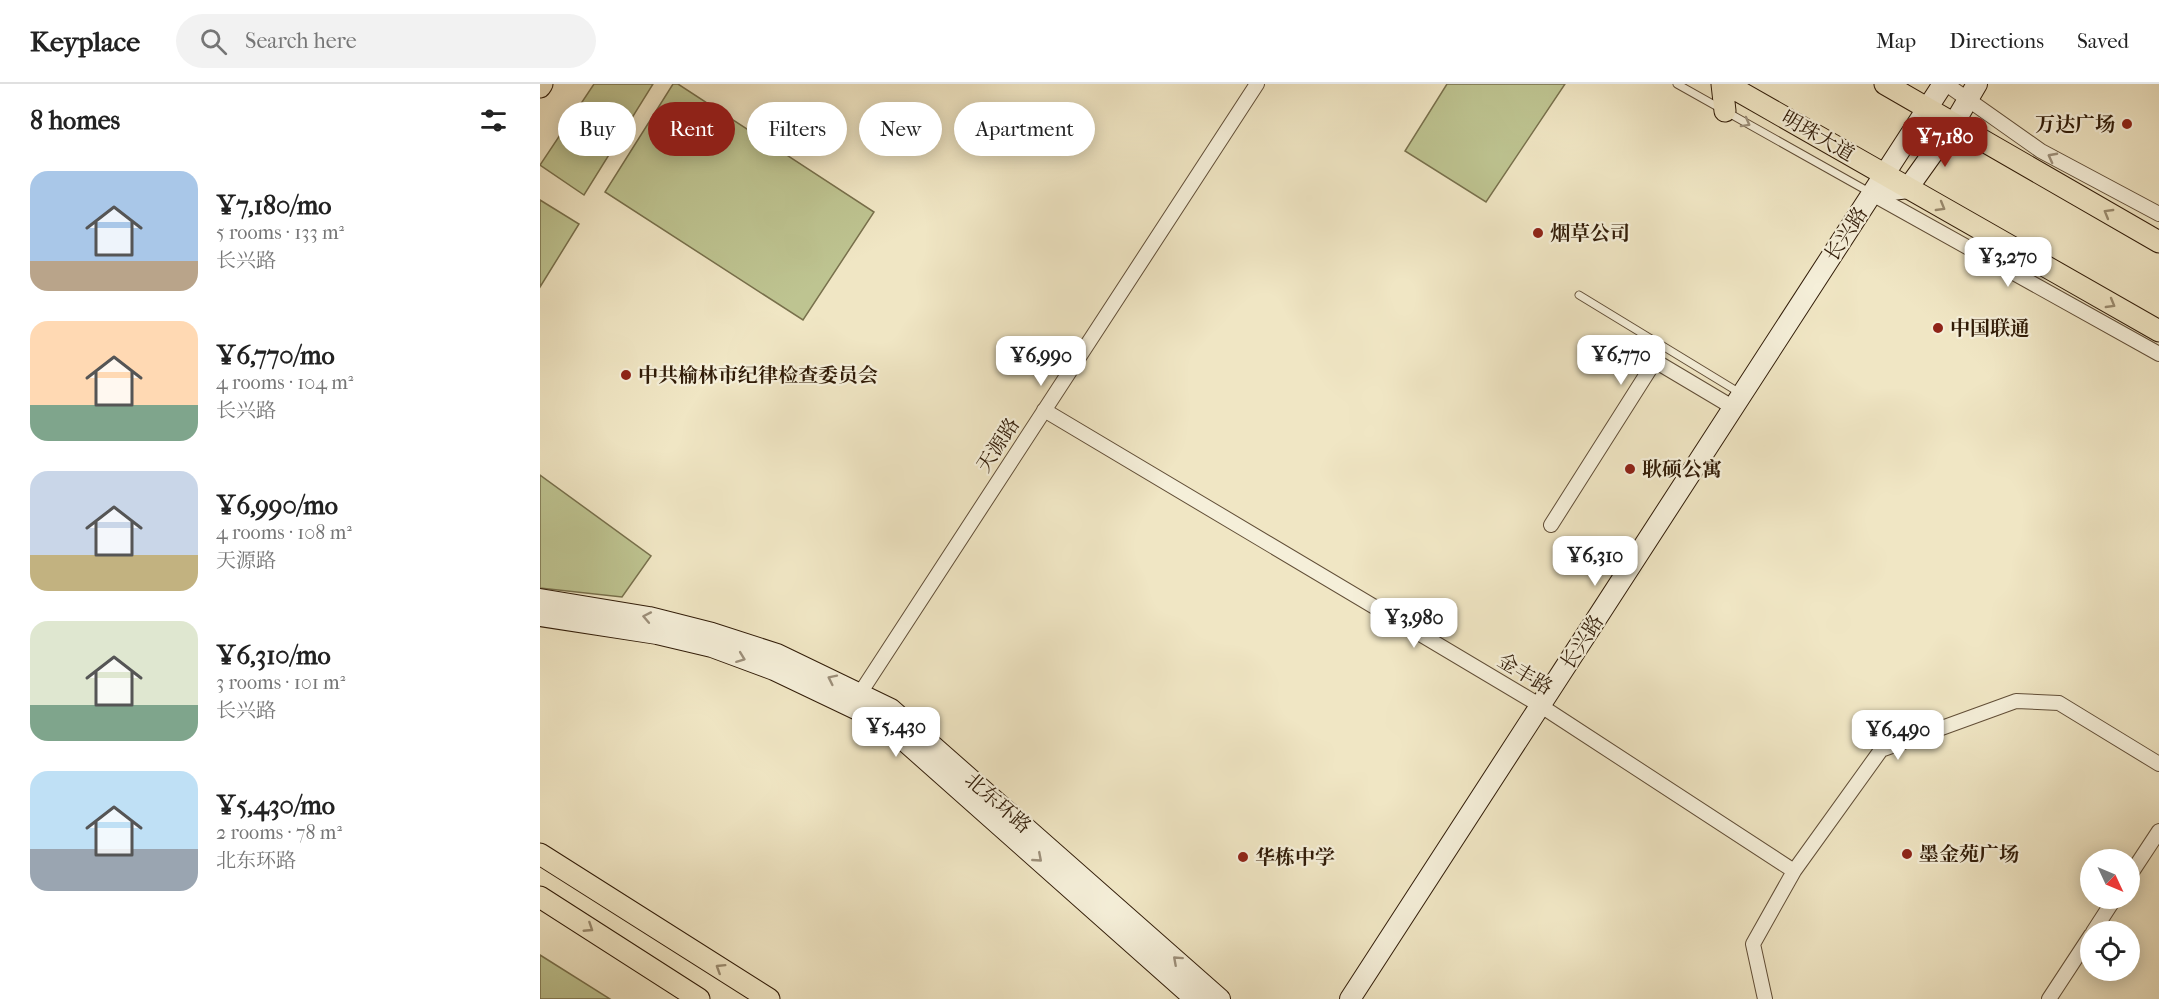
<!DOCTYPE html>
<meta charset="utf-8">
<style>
body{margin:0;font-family:"IM FELL French Canon","Noto Serif SC",serif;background:#f2f2f2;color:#222;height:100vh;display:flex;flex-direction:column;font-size:22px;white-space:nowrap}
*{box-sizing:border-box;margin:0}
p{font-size:20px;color:#767676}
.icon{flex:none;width:33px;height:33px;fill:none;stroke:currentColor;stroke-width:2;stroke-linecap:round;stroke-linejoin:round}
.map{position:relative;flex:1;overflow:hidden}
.drawer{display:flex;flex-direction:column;background:#fff;width:540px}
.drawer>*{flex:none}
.banner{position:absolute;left:18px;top:18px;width:570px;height:54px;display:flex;gap:12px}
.needle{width:39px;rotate:134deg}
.fabs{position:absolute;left:1540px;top:765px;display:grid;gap:12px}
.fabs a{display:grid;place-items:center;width:60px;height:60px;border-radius:50%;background:#fff;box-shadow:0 3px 15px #0003;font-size:30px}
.price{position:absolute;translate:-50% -51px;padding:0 14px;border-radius:12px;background:#fff;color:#222;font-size:20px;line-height:39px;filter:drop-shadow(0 2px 3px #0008)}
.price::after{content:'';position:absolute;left:50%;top:36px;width:18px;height:14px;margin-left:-9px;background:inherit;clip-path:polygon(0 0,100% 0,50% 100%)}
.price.active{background:#8f2418;color:#fff}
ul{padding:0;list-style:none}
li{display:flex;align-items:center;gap:18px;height:150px;padding:0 30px}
li span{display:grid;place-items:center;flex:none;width:168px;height:120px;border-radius:18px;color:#555}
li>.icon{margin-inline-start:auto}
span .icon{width:72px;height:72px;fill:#fffc;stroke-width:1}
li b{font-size:26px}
h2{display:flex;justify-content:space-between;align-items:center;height:72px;padding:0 30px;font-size:26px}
.chip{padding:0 21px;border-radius:27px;background:#fff;box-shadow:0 3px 15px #0003;font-size:21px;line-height:54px}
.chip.active{background:#8f2418;color:#fff}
header{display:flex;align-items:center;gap:36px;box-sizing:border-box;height:84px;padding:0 30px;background:#fff;border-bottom:2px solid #e0e0e0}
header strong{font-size:28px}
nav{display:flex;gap:33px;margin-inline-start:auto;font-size:21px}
.search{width:420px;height:54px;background:#f2f2f2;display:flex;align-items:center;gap:15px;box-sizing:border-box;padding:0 21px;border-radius:33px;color:#767676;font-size:22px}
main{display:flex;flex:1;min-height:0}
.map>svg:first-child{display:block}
.green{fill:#bec491;stroke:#78704c;stroke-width:1.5}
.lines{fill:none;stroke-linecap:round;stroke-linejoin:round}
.lane-casing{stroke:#614e37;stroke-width:9}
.street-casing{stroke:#614e37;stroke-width:16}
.secondary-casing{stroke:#311c08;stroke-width:22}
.primary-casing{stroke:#311c08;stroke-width:23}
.lane{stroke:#f5efd9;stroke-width:7}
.street{stroke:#f5efd9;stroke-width:14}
.secondary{stroke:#f5efd9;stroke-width:20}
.primary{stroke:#f0e6c4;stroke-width:21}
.oneway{stroke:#9d907b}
.oneway2{stroke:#9a8b6f}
.poi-dot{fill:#8f2418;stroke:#f5efd9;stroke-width:2}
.labels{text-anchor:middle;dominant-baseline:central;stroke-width:4.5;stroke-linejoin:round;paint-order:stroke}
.poi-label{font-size:20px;font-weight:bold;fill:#311c08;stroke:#f5efd9;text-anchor:start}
.street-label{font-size:20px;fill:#311c08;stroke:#f5efd9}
</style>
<header>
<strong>Keyplace</strong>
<div class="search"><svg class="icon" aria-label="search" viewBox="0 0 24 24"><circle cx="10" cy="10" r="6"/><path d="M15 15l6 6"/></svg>Search here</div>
<nav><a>Map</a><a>Directions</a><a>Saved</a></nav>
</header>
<main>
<section class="drawer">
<h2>8 homes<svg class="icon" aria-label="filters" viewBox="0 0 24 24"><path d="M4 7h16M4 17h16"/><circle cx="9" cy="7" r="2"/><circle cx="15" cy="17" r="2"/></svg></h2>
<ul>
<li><span style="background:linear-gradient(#a9c7e8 75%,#b9a48a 0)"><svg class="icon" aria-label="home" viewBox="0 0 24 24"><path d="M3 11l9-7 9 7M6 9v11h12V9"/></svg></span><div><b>¥7,180/mo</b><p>5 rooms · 133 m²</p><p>长兴路</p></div></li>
<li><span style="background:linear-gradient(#ffd9b3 70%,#7fa58c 0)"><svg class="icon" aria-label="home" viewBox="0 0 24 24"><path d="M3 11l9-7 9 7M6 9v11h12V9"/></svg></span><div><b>¥6,770/mo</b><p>4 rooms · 104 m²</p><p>长兴路</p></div></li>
<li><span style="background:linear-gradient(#c9d6e8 70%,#c2b280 0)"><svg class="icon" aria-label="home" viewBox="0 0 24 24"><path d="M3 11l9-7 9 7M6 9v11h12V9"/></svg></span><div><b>¥6,990/mo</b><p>4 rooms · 108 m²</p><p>天源路</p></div></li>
<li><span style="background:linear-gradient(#dfe7d0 70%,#7fa58c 0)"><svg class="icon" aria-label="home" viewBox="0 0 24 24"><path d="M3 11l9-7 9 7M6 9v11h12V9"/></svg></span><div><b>¥6,310/mo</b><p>3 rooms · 101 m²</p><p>长兴路</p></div></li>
<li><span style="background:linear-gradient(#bfe0f5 65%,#9aa5b1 0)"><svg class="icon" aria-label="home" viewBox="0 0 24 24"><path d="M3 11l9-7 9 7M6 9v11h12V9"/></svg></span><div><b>¥5,430/mo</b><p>2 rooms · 78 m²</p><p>北东环路</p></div></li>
</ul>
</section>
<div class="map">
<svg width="1619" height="915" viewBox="0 0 1619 915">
<rect width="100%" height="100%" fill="#f0e6c4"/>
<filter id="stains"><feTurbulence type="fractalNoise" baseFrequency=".00333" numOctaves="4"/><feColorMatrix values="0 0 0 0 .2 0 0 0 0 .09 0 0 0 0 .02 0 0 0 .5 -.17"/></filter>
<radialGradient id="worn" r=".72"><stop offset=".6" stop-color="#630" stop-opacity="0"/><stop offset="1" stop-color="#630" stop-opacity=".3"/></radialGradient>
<!-- green -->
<path class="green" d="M54 0H113L44 111 0 81Z
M133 0H138L334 128 263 236 65 108Z
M907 0H1025L946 118 865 67Z
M0 116 39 140 0 203Z
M0 391 111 472 82 513 0 504Z
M0 871 70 915H0Z"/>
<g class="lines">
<defs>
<path id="lane" d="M1137 0 1331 109
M1039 211 1200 309"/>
<path id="street" d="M1406 0 1501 67 1619 130
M1332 110 1619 270
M504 326 1001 622 1254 787
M1011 441 1115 277 1194 324
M315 617 717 0
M1590 791 1619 747
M1553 848 1575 814
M1225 915 1213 860 1254 787 1341 666 1476 617 1519 619 1619 680
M1509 915 1551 851"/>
<path id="secondary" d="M1352 106 1368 104 1413 41 1437 0
M0 515 109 533 172 549 237 570 351 625 680 915
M0 532 117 550 172 563 234 586 343 638 655 915
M810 915 1403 0"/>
<path id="primary" d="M1182 0 1185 27
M1186 0 1619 247
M1345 0 1619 158
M0 3 2 0
M0 770 229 915
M0 813 159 915"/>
</defs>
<!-- lane casing -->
<use href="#lane" class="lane-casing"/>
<!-- street casing -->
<use href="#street" class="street-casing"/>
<!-- secondary casing -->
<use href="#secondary" class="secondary-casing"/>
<!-- primary casing -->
<use href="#primary" class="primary-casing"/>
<!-- lane -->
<use href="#lane" class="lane"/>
<!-- street -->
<use href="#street" class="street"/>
<!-- secondary -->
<use href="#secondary" class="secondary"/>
<!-- primary -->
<use href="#primary" class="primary"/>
</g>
<!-- one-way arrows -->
<defs><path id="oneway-chevron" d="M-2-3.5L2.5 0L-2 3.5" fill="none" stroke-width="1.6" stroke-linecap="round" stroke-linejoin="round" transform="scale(1.5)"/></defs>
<g class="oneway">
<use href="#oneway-chevron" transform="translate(1206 39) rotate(29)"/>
<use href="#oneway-chevron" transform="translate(1512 73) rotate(-152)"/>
<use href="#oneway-chevron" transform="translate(107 533) rotate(-169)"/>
<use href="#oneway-chevron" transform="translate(201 574) rotate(21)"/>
<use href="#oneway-chevron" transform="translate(292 595) rotate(-154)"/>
<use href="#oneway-chevron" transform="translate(498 774) rotate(41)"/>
<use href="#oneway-chevron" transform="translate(637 876) rotate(-138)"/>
</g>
<g class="oneway2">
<use href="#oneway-chevron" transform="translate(1401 123) rotate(30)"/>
<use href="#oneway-chevron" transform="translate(1568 129) rotate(-150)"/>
<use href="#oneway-chevron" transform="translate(1571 220) rotate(30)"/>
<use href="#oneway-chevron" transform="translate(49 844) rotate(33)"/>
<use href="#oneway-chevron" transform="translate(180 884) rotate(-148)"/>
</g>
<!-- markers -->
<g class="poi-dot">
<circle cx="1587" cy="40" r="6"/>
<circle cx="998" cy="149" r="6"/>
<circle cx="1398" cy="244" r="6"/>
<circle cx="86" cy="291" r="6"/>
<circle cx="1090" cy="385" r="6"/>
<circle cx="1367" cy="770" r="6"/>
<circle cx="703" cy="773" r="6"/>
</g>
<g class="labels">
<!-- poi labels -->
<g class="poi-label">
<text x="1575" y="40" text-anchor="end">万达广场</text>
<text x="1010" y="149">烟草公司</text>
<text x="1410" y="244">中国联通</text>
<text x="98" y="291">中共榆林市纪律检查委员会</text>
<text x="1102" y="385">耿硕公寓</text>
<text x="1379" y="770">墨金苑广场</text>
<text x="715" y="773">华栋中学</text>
</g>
<!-- street labels -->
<g class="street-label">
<text transform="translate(1278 52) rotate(30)">明珠大道</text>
<text transform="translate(1306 150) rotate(-57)">长兴路</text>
<text transform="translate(458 361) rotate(-57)">天源路</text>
<text transform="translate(1042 558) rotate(-57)">长兴路</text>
<text transform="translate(985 590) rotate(31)">金丰路</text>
<text transform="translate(458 719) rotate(41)">北东环路</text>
</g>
</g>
<rect width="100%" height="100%" filter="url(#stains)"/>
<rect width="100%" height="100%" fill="url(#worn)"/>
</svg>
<div class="fabs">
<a><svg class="needle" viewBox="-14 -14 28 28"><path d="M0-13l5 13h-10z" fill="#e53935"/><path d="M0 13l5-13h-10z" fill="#767676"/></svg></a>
<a><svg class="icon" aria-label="locate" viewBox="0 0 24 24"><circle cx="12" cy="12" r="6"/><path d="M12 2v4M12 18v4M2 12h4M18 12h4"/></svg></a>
</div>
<b class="price active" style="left:1405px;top:84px">¥7,180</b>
<b class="price" style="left:1468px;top:204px">¥3,270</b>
<b class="price" style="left:1081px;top:302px">¥6,770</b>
<b class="price" style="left:501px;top:303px">¥6,990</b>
<b class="price" style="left:1055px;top:503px">¥6,310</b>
<b class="price" style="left:874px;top:565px">¥3,980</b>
<b class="price" style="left:356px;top:674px">¥5,430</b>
<b class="price" style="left:1358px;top:677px">¥6,490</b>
<div class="banner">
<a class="chip">Buy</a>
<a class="chip active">Rent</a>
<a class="chip">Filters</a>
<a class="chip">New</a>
<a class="chip">Apartment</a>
</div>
</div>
</main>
